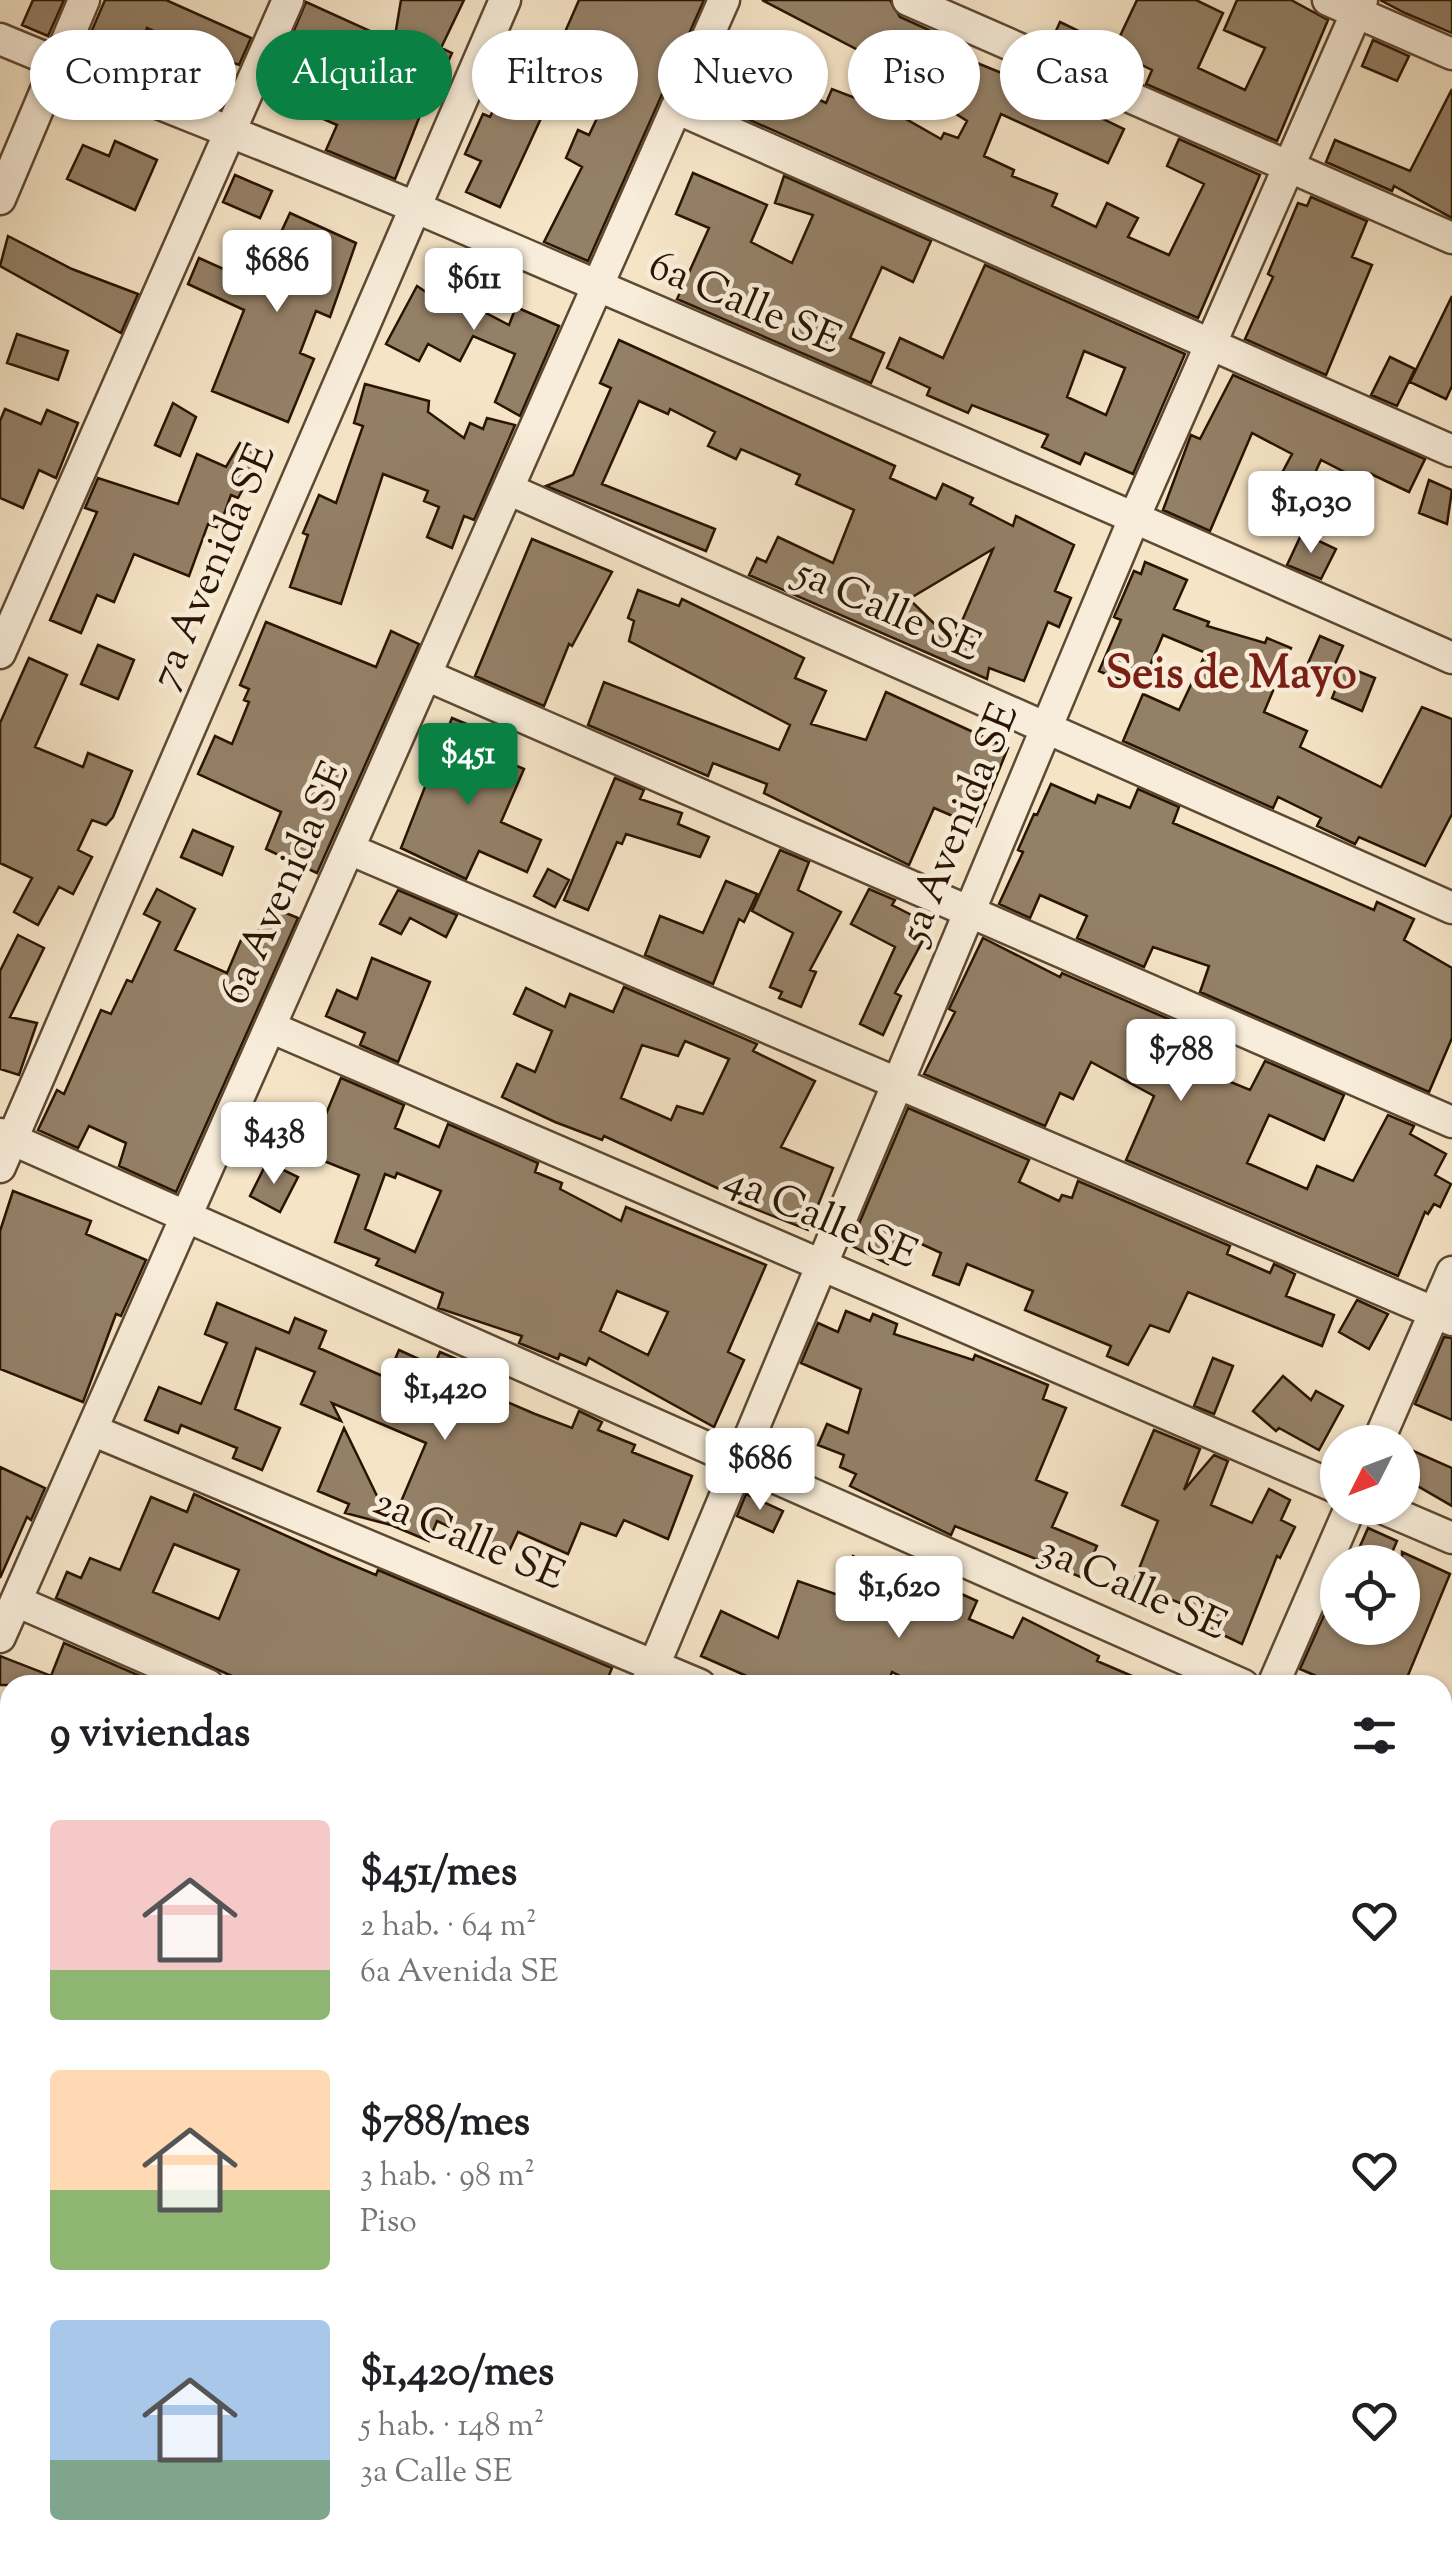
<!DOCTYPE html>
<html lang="es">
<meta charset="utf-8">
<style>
body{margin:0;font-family:"Sorts Mill Goudy",serif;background:#f6f6f6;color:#202124;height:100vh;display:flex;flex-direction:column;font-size:38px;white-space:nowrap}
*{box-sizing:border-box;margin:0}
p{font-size:32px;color:#757577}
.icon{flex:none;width:55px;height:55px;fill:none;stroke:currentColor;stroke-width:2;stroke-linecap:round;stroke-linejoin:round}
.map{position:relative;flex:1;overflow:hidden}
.side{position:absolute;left:0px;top:1675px;width:1452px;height:892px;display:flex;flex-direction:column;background:#fff;border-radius:30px 30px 0 0;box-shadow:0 2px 8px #0004}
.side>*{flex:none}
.guide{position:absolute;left:30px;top:30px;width:1392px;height:90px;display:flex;gap:20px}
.needle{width:65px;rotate:228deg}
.buttons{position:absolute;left:1320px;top:1425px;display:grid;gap:20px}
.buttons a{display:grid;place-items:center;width:100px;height:100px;border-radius:50%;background:#fff;box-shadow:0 2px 8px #0004;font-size:50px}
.price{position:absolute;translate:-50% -85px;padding:0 22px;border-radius:10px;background:#fff;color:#222;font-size:32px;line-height:65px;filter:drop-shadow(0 2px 5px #0008)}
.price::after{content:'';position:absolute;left:50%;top:60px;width:30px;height:22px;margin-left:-15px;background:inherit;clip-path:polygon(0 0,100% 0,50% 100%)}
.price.selected{background:#0b8043;color:#fff}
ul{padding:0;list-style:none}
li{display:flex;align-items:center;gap:30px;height:250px;padding:0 50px}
li span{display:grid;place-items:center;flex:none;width:280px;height:200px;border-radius:10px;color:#555}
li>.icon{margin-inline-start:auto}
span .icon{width:120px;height:120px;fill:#fffc;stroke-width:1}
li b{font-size:42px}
h2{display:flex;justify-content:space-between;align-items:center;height:120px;padding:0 50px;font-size:42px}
.chip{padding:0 35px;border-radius:45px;background:#fff;box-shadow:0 2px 8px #0004;font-size:35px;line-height:90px}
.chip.selected{background:#0b8043;color:#fff}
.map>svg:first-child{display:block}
.building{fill:#948067;stroke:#2a1401;stroke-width:2.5;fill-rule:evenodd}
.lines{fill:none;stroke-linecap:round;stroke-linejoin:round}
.minor-casing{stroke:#5d4832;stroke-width:35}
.minor{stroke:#f8edda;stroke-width:30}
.labels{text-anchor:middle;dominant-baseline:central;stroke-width:9;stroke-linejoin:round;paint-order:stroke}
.street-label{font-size:42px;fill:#2a1401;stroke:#f8edda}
.neighbourhood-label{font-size:45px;font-weight:bold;fill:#7a1f14;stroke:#f8edda}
</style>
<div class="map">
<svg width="1452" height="2566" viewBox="0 0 1452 2566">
<rect width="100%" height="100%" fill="#f5e4c6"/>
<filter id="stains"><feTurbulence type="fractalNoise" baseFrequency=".002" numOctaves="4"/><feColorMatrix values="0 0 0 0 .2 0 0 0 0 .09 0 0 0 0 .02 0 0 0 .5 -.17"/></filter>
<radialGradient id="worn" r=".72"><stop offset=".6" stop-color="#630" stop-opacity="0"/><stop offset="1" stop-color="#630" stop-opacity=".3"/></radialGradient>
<!-- building -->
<path class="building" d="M33 0H64L48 36 22 25Z
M105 0H166L251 38 239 65 226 60 208 101 183 89 200 52 147 28 130 70 83 51Z
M401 0H464L441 48 452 53 436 87 432 85 395 179 326 150 337 125 267 94 306 2 394 42Z
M579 0H704L588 261 544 242 582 167 566 158 578 130 589 135 625 59 565 32Z
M762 0H890L900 17 938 34 930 48 973 73 977 63 1031 85 1035 76 1059 87 1055 96 1124 129 1108 163 1001 114 984 156 1014 170 1012 176 1057 194 1052 206 1096 227 1107 203 1138 218 1128 237 1169 255 1204 184 1167 166 1179 139 1260 175 1198 318 736 114 742 99 734 96 749 57 779 69 775 79 826 103 832 89 897 114 941 139 944 133 958 138 967 121 953 112 958 100 916 76 910 87 876 67 879 61Z
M1137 0H1196L1223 13 1198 68 1245 90 1265 48 1224 30 1237 0H1291L1328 20 1277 141 1146 84 1152 70 1113 51Z
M1380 0H1452V33L1405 13Z
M1060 22 1083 33 1074 52 1051 42Z
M1373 40 1409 56 1397 81 1362 66Z
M538 51 566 64 500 207 466 192 481 161 465 154 483 114 490 117 518 58 532 65Z
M1452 89V218L1394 186 1392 191 1326 162 1335 140 1410 171Z
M115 141 157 160 135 210 67 179 83 145 109 156Z
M693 173 767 205 751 242 792 263 813 215 775 203 784 176 931 241 913 282 882 267 850 338 884 353 871 383 677 299 709 228 676 214Z
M235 175 272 191 260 218 223 202Z
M1311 197 1367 221 1352 257 1372 265 1326 375 1245 339 1273 277 1268 274 1298 203 1307 206Z
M290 213 356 243 330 317 316 311 300 353 314 359 288 422 212 391 244 310 188 284 199 258 257 284Z
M8 236 72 269 138 294 121 333 0 266Z
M441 264 479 285 469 304 509 325 516 307 559 326 520 416 495 402 515 354 473 336 460 361 428 344 419 361 386 344 417 286 426 292Z
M985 265 1185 354 1133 474 1085 453 1080 464 1042 447 1048 435 972 405 968 413 927 395 930 388 887 368 900 338 943 358ZM1084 351 1125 368 1106 415 1067 397Z
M1452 296V386L1446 399 1410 382Z
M17 334 68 351 58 380 7 363Z
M619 340 895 466 890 478 936 499 943 484 973 498 970 504 1013 526 1016 516 1074 545 1055 591 1071 598 1059 627 1048 622 1024 681 989 668 987 679 749 575 757 558 766 562 778 537 833 563 854 510 796 484 800 475 741 449 736 459 708 446 715 432 670 409 668 414 639 401 602 484 715 529 706 551 546 486 573 475 611 388 600 383ZM993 549 953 642 909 599Z
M1390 357 1415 369 1397 406 1371 395Z
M1233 375 1425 459 1409 492 1371 474 1366 483 1321 460 1309 486 1282 473 1292 454 1252 433 1210 531 1163 510 1191 435 1200 439Z
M365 384 429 401 428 412 464 438 470 423 483 429 487 418 515 425 474 520 464 516 452 548 427 537 439 507 424 501 428 491 383 474 341 604 290 587 308 535 303 533 319 495 336 503 363 426 354 423Z
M173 403 196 417 180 456 155 445Z
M5 409 41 424 47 410 78 423 56 478 39 470 23 508 0 498V421Z
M240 443 261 455 238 498 231 495 219 528 208 524 189 576 134 554 114 602 97 595 81 633 50 620 97 512 85 508 98 478 178 504 197 454 226 467Z
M1429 480 1452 490 1447 524 1419 513Z
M1302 533 1336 549 1321 579 1287 565Z
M532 539 612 572 572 646 569 644 544 706 475 676Z
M1145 562 1187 580 1174 609 1209 622 1207 626 1265 643 1267 638 1291 648 1264 712 1307 731 1300 747 1381 787 1422 707 1452 719V814L1425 866 1359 837 1355 844 1317 826 1321 818 1278 797 1273 808 1123 741 1143 694 1179 710 1206 653 1163 635 1140 689 1099 671 1121 620 1114 617 1134 571 1141 574Z
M638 590 679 606 682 599 804 658 795 678 826 691 811 724 866 740 886 692 1008 748 976 826 934 808 909 865 764 793 767 784 713 763 708 776 588 725 604 682 779 750 790 725 629 641 634 621 628 618Z
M266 622 376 667 391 631 419 644 317 873 266 849 281 812 198 774 215 736 232 744 249 702 244 700 249 689 240 685Z
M1320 636 1343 646 1328 680 1305 670Z
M98 645 134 660 118 699 81 684Z
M29 658 67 675 35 747 83 767 88 753 132 771 113 817 106 825 92 820 78 850 92 857 73 894 59 887 38 925 14 912 32 878 0 863V723Z
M1345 666 1375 678 1362 711 1332 698Z
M452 718 486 732 479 750 524 769 501 822 541 840 527 872 479 851 466 879 401 848Z
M615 778 644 790 640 799 682 813 678 824 709 837 700 857 626 834 622 844 617 842 588 910 564 900Z
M1051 784 1095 803 1098 795 1130 808 1138 789 1179 807 1173 823 1374 910 1377 902 1414 919 1404 940 1452 968V1038L1429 1092 1200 992 1209 966 1153 947 1144 967 1077 938 1087 916 1040 895 1030 918 999 904 1023 852 1018 850 1034 814 1037 815Z
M193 830 233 847 222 875 181 857Z
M780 850 809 862 798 890 841 912 810 970 816 972 801 1007 779 998 782 992 770 987 793 933 752 911Z
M548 869 569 880 555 907 534 896Z
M726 881 757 894 744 922 739 919 713 984 645 955 660 916 703 933Z
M157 889 195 909 175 950 227 973 244 933 255 938 269 906 298 918 176 1192 119 1166 126 1143 89 1126 78 1148 38 1130 57 1090 64 1094 101 1010 111 1014 127 980 132 982 160 922 144 914Z
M869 889 895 900 892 905 931 925 895 993 901 996 883 1035 860 1024 895 947 851 924Z
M398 890 457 915 446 937 410 918 401 934 380 924Z
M18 935 44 948 10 1017 37 1023 19 1075 0 1069V971Z
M983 938 1060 977 1062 973 1224 1043 1211 1074 1250 1090 1265 1061 1344 1095 1324 1140 1269 1115 1247 1163 1307 1189 1317 1166 1353 1181 1388 1115 1414 1126 1410 1134 1446 1154 1435 1175 1451 1184 1440 1207 1434 1204 1428 1214 1425 1212 1398 1276 1126 1160 1154 1096 1091 1062 1073 1099 1060 1093 1045 1126 924 1074 955 1012 949 1009Z
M372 958 430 982 398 1062 360 1045 365 1033 326 1016 337 990 357 999Z
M624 987 757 1044 753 1051 815 1081 781 1147 833 1168 808 1230 735 1201 737 1197 604 1136 602 1140 555 1122 502 1097 517 1064 535 1072 552 1031 514 1014 526 988 565 1007 570 994 613 1012ZM685 1041 729 1059 703 1114 677 1106 671 1120 621 1098 642 1045 678 1056Z
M341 1078 404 1105 395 1128 439 1147 448 1124 538 1163 535 1172 562 1183 560 1189 621 1221 626 1207 766 1265 728 1352 744 1360 714 1427 589 1358 586 1365 560 1354 558 1359 519 1343 522 1336 438 1308 443 1293 376 1265 379 1259 335 1242 359 1175 309 1155ZM397 1173 441 1191 415 1252 365 1229 385 1174 395 1178ZM617 1291 668 1312 648 1355 600 1331Z
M908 1108 1029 1160 1019 1182 1059 1201 1062 1195 1072 1198 1078 1181 1230 1246 1227 1254 1270 1273 1274 1264 1295 1274 1286 1296 1334 1315 1322 1346 1188 1292 1169 1332 1150 1325 1128 1365 1107 1356 1111 1346 1025 1310 1033 1291 967 1264 959 1285 933 1275 941 1253 902 1235 888 1264 850 1245Z
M267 1162 298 1177 280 1212 250 1196Z
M13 1191 91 1221 86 1234 146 1260 121 1316 116 1314 83 1402 0 1369V1231Z
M1357 1300 1388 1314 1369 1349 1339 1332Z
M217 1303 289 1333 295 1318 326 1331 319 1348 387 1378 399 1350 434 1366 440 1352 464 1362 460 1369 498 1386 493 1396 535 1414 572 1428 579 1411 602 1422 598 1430 635 1445 632 1452 692 1476 668 1539 624 1520 616 1536 581 1523 568 1554 518 1532 505 1560 477 1547 480 1541 437 1521 429 1541 391 1525 426 1443 332 1403 341 1421 301 1404 315 1372 256 1348 235 1409 280 1428 262 1470 233 1458 237 1448 181 1425 178 1433 145 1420 159 1387 201 1404 227 1343 205 1334Z
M846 1311 870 1321 873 1314 897 1324 894 1334 973 1360 975 1355 1048 1385 1043 1399 1066 1408 1036 1480 1067 1493 1052 1527 1097 1546 1083 1578 955 1526 951 1535 850 1486 856 1474 840 1467 844 1455 818 1445 827 1424 848 1433 861 1389 801 1363 818 1323 838 1332Z
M1444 1337 1452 1338V1420L1415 1404Z
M1213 1358 1233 1366 1214 1414 1194 1406Z
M1283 1376 1311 1400 1316 1391 1343 1406 1319 1450 1279 1428 1276 1431 1253 1411Z
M344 1428 363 1467 391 1525 345 1513 349 1504 318 1491Z
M1154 1430 1200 1449 1184 1490 1214 1455 1228 1461 1211 1505 1252 1523 1269 1489 1290 1500 1281 1520 1295 1527 1280 1558 1277 1556 1242 1644 1208 1628 1213 1616 1160 1595 1156 1605 1129 1594 1158 1521 1122 1505Z
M1402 1446 1452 1468V1506L1402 1477Z
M0 1467 45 1488 31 1520 27 1517 0 1578Z
M194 1494 331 1556 376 1575 378 1570 612 1668 605 1685H239L241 1680 56 1598 67 1572 81 1578 90 1558 120 1570 151 1497 187 1512ZM174 1544 239 1570 219 1619 153 1592Z
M746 1494 783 1511 773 1532 737 1516Z
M1368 1528 1397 1541 1388 1562H1353Z
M1402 1552 1450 1574 1404 1685H1337L1300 1669 1338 1584V1628H1402Z
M853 1556 894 1580 897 1574 933 1592 937 1583 977 1601 969 1619 1013 1638 1023 1618 1099 1656 1097 1661 1153 1685H918L892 1672 887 1685H767L701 1656 721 1611 778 1638 798 1581 838 1595Z
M64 1643 154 1682 153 1685H0V1656L51 1676Z"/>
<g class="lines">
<defs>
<path id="minor" d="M908 0 1452 238
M1328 0 1452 54
M0 39C139 97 280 150 419 209 764 357 1109 505 1452 658
M676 108 1452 451
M0 199 84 0
M508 489 1452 908
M0 653 288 0
M426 675 1452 1122
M349 849 1452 1320
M270 1027 1338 1488
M0 1134 1243 1685
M0 1167 505 0
M92 1430 700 1685
M1378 1442 1452 1272
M1382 1508 1452 1538
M16 1601 208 1685
M0 1637 724 0
M646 1685 1135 516 1362 0
M1273 1685 1350 1508
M1442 1770 1452 1774
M0 1790 10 1794
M0 1993 10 1997
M1442 2010 1452 2014
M0 2204 10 2208
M1442 2222 1452 2226
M1442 2420 1452 2424
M0 2435 10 2411
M808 2558 828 2566
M1337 2558 1357 2566
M122 2566 125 2558
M323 2566 326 2558
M891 2566 895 2558"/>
</defs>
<!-- minor casing -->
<use href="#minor" class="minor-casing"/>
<!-- minor -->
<use href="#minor" class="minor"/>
</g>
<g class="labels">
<!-- street labels -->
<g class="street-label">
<text transform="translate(744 305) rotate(23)">6a Calle SE</text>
<text transform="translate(215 567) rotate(-67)">7a Avenida SE</text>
<text transform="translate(887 612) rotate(24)">5a Calle SE</text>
<text transform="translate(961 824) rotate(-68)">5a Avenida SE</text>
<text transform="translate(287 884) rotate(-66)">6a Avenida SE</text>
<text transform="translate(820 1219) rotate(23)">4a Calle SE</text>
<text transform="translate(468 1541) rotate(23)">2a Calle SE</text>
<text transform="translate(1132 1590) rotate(24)">3a Calle SE</text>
</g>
<!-- neighbourhood labels -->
<g class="neighbourhood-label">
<text x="1231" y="676">Seis de Mayo</text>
</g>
</g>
<rect width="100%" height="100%" filter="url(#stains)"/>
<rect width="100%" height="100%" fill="url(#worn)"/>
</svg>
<div class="buttons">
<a><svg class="needle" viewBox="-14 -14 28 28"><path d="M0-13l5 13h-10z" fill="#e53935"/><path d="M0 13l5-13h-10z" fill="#757577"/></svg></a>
<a><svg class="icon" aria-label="locate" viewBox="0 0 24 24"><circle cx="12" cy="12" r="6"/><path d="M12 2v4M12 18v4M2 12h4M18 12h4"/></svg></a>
</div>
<b class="price" style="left:277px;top:315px">$686</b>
<b class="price" style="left:474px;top:333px">$611</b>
<b class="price" style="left:1311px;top:556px">$1,030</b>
<b class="price selected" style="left:468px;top:808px">$451</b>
<b class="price" style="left:1181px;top:1104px">$788</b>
<b class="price" style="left:274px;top:1187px">$438</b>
<b class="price" style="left:445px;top:1443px">$1,420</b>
<b class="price" style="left:760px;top:1513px">$686</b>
<b class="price" style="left:899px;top:1641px">$1,620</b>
<div class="guide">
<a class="chip">Comprar</a>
<a class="chip selected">Alquilar</a>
<a class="chip">Filtros</a>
<a class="chip">Nuevo</a>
<a class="chip">Piso</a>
<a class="chip">Casa</a>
</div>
<section class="side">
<h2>9 viviendas<svg class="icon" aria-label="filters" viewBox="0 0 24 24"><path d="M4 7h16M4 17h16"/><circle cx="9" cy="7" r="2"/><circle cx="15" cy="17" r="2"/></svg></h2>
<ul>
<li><span style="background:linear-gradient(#f6c9c9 75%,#8fb573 0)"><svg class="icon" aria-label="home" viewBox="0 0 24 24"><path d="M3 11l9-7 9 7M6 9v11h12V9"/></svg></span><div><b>$451/mes</b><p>2 hab. · 64 m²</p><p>6a Avenida SE</p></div><svg class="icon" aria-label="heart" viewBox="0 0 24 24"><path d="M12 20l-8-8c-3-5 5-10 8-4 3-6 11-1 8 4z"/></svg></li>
<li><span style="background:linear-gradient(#ffd9b3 60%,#8fb573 0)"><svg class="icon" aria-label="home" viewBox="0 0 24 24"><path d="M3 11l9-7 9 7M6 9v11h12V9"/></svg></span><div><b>$788/mes</b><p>3 hab. · 98 m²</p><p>Piso</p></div><svg class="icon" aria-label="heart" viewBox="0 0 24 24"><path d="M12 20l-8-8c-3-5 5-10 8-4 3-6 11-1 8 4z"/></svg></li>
<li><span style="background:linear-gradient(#a9c7e8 70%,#7fa58c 0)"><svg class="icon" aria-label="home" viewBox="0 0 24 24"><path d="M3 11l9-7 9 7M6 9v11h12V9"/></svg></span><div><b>$1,420/mes</b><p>5 hab. · 148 m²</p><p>3a Calle SE</p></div><svg class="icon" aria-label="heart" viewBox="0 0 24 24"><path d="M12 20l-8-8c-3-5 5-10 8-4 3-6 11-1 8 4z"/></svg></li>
</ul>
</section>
</div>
